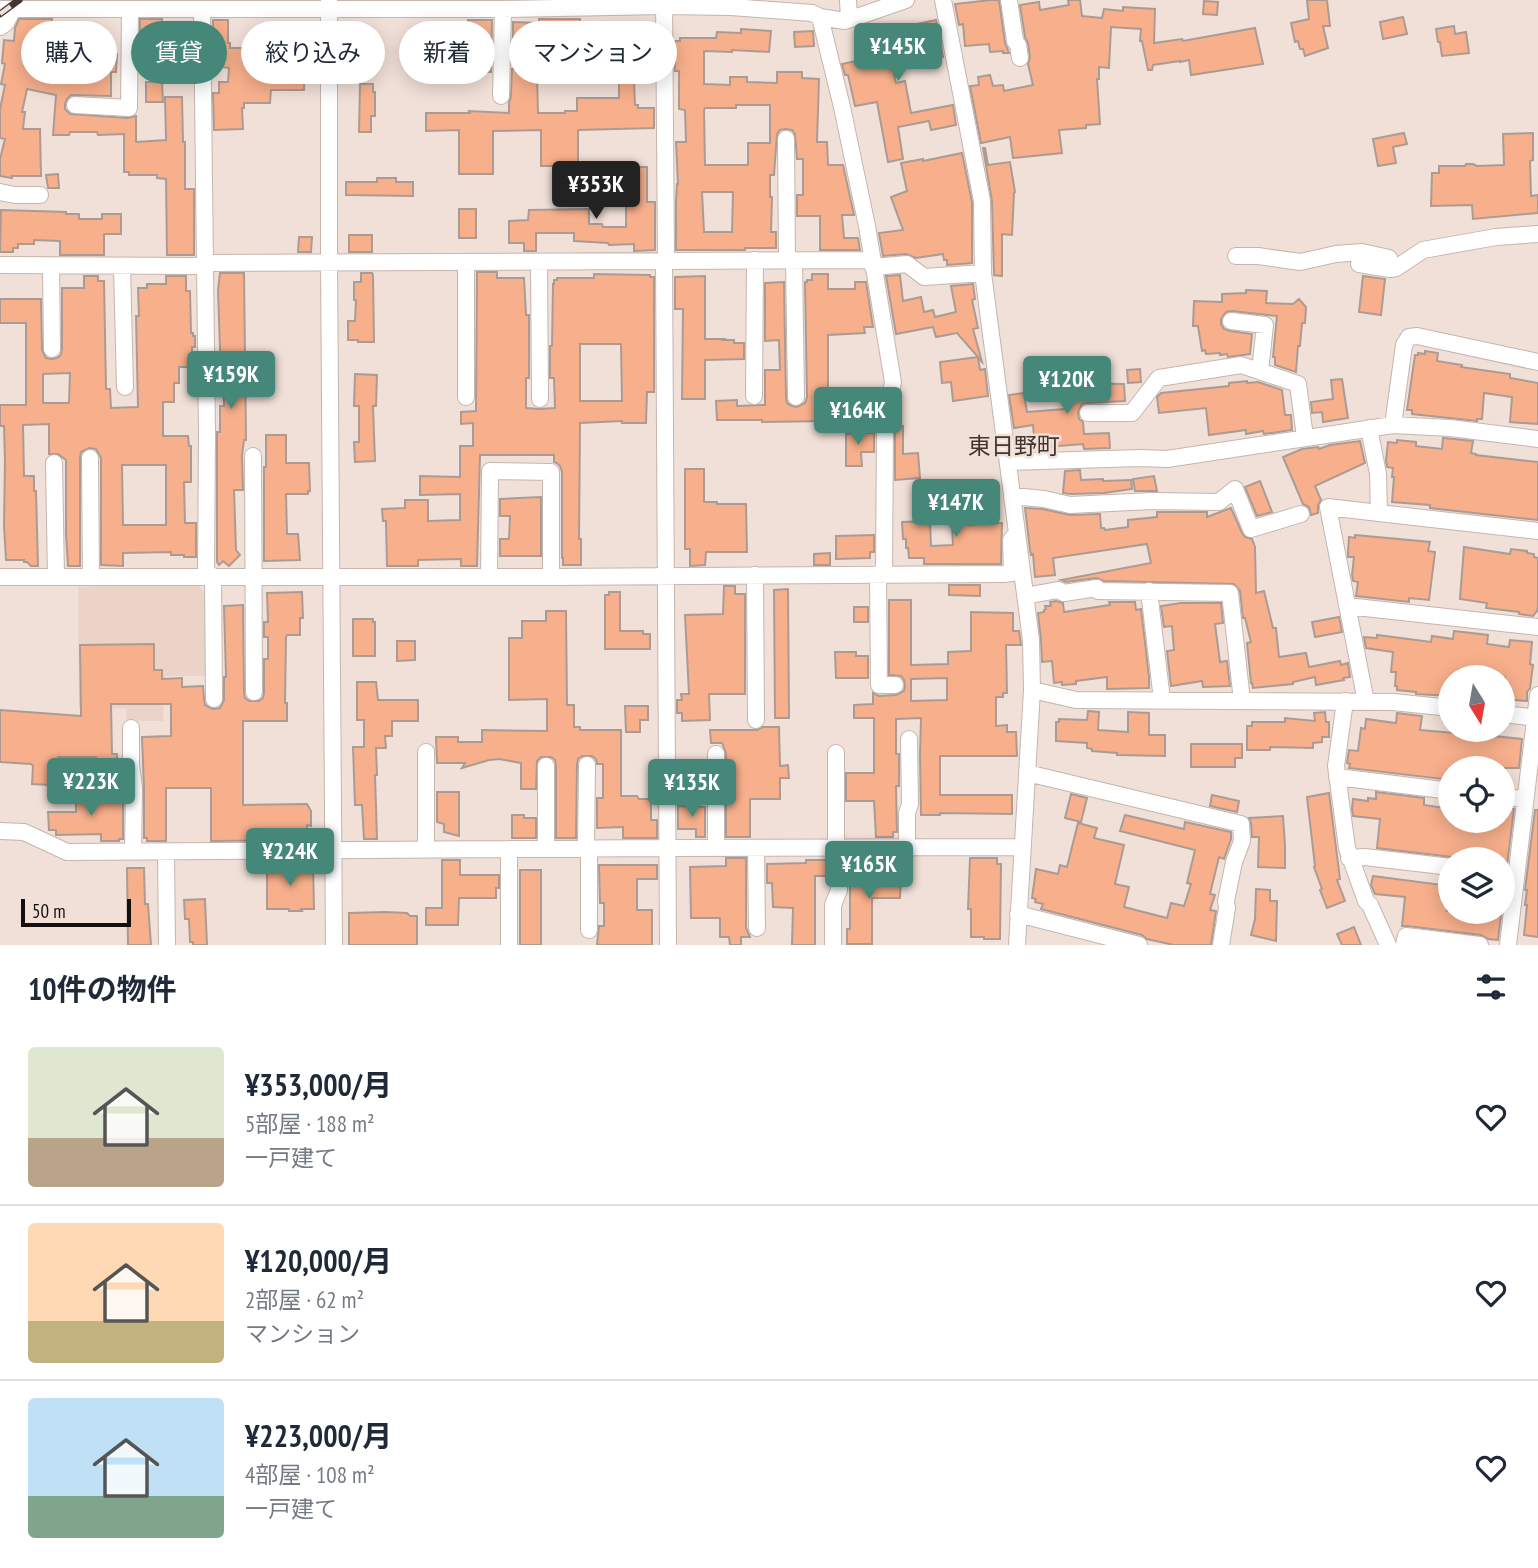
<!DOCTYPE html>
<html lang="ja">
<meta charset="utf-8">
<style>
body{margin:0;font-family:"PT Sans Narrow","Noto Sans JP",sans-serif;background:#f2f2f3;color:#1f2937;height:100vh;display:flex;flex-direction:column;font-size:26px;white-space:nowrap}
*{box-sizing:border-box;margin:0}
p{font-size:23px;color:#747a83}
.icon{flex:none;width:38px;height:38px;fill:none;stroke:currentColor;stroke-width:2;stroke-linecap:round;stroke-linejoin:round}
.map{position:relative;height:945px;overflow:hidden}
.side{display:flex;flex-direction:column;background:#fff;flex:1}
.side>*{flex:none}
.banner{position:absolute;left:21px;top:21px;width:700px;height:63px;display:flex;gap:14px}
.needle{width:46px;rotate:169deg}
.tools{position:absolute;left:1438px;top:665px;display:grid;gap:14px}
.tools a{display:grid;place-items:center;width:77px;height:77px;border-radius:50%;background:#fff;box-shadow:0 4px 18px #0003;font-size:35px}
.scale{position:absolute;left:21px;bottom:18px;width:110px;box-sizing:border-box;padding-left:7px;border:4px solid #15100d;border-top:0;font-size:19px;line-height:24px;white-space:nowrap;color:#15100d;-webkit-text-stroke:5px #f1e0d8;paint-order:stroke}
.price{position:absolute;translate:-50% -60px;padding:0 16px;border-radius:7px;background:#45887a;color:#fff;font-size:23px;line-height:46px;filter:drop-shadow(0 2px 4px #0008)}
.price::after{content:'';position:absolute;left:50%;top:42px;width:21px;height:16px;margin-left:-10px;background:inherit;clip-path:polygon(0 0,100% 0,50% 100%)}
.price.current{background:#222;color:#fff}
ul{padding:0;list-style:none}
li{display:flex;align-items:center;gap:21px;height:175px;padding:0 28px}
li+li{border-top:2px solid #e0e1e3}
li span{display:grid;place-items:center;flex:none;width:196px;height:140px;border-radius:7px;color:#555}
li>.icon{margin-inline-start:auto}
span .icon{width:84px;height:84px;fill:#fffc;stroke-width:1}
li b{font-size:30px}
h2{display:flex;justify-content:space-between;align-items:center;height:84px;padding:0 28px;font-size:30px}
.tag{padding:0 24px;border-radius:32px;background:#fff;box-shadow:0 4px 18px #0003;font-size:24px;line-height:63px}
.tag.current{background:#45887a;color:#fff}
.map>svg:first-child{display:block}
.built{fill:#ebd3c7}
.building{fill:#f8b08c;stroke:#ab9b93;stroke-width:2;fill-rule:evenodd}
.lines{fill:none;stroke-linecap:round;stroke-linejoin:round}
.minor-casing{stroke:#c5b5ad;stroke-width:18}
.minor{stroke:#fff;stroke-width:16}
.rail-casing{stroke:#403834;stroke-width:7}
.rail{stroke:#f1e0d8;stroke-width:4.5;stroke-dasharray:13;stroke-linecap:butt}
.labels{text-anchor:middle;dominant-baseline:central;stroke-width:5;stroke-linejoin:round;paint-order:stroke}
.quarter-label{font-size:23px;fill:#42352f;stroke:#f1e0d8}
</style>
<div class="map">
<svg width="1538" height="945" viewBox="0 0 1538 945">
<rect width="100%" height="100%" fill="#f1e0d8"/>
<!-- built -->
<path class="built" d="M194 583 205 592V676H165L163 721H127L126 709 79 707 78 587Z"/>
<!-- building -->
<path class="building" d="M991 0H999L1005 43 1009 53H1003V51L990 52 989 44 965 46 963 24 959 25 955 4Z
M1068 0H1080L1082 16 1102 18 1104 9 1123 11V7L1155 9 1154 43 1182 39 1183 41 1255 28 1263 64 1191 75 1189 60 1180 62V61L1153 65 1152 70H1148L1142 41H1140L1141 29 1111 27 1109 68 1099 67V79H1097L1100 124 1086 125V128L1059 130 1062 153 1013 158 1010 137 981 143 970 86 979 85 978 77 990 75 993 86 1003 85 1004 91 1033 85 1028 64 1030 57 1028 43 1025 37 1020 5 1039 2 1040 10 1069 5Z
M1307 0H1327L1330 26H1323L1328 48 1305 56 1303 49H1300L1298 41 1295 42 1291 23 1309 19Z
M1204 1 1218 2 1217 15 1203 14Z
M1403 17 1407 34 1383 39 1380 22Z
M19 19H52L49 49 117 54 116 72H111V96L71 95 67 99 65 104V109L70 114 128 118 136 116V142L166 140 165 97H182L183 142H185V189H194V255H167L166 179 157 178V175H129V172H124V134L98 135 97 132H70L69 135H53L56 95 27 89 22 112H25L23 129H40L41 176H12V178L0 176V159L5 139 0 138V109L5 85 1 84 5 64 2 63 4 40 14 41 15 28Z
M140 19H162V29L183 32 177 63 153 60 154 53 140 54Z
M539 19H580V73L557 72V75H537L538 113H565V111H577V98H619V73H624V42H637V46L654 45V64H645V82H634L635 105H638V108H654V128L578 130V166H541V130L493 131V174H459V130L426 131V113H470L469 111 509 113V103L511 96 512 69H524V46H513V22L539 23Z
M213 20H228V43H230V48H243V62H285L284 47 294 48V45H305L304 90H271L270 103H244V108H242L243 129 214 130 213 93H219V82H228L229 68 214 66Z
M468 20H492L491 72H465V44H468Z
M936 20 943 57 919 62 918 55 891 60 896 83 905 81 911 113 953 105 956 125 931 130 929 121 898 127 903 159 888 162 877 102 855 106 848 75H845L842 64 885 55 880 35 890 33 889 30Z
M1454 26 1455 34 1466 32 1469 53 1442 56 1440 42H1438L1436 29Z
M741 29 771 31 769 52 732 50V52L704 51V84L730 85V77H747V82L777 83V72H802V78L819 79 817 142H827L828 165H843L854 215H842L844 238H858L860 250H820V216H797V195H803V159H797L795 134 792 130 785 129 780 130 777 134 774 175H770V197H772L771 232H776V248H745V250H676V202L677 184H678L676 142H686L685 110 679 109V71H675V41H680V38H716L717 32 741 33ZM736 105H770V143H748V165H705L704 110 705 108H736ZM702 192H733L732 232H704Z
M813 31 814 46 795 47 794 32Z
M146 82H162L163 102H146Z
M360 84H373V92H375V116H371V132H359Z
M1404 133 1407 144 1393 147 1396 163 1378 166 1373 139Z
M1533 133V160L1530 161 1531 196 1538 195V213L1473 219 1472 205 1431 206 1432 173H1439V166H1465L1466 164H1473L1477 166 1504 165 1503 134Z
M983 148H985L988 165 1010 162 1015 192 1014 193 1012 235 1002 234V276L994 275 992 201Z
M962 153 972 202V263L947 265V260H944L943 254 916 258 906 254 883 256 879 233 903 230 891 197 907 191 901 163 923 159V161Z
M626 167H647V202H655V250L634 251V244L609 245 608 243 574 241V233H536V251H524V243H509V221L528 220 529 210 589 209V224H602L603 227H626Z
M58 174 59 188H48L46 175Z
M377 178H396V182H413V196L346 195V182H377Z
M459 209H476V238H459Z
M1 210 66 212V214H79V219H102V214H121V234H104V255H60V241L34 240V244H18V248H13V252H0Z
M349 235H372V252H349Z
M299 237H312L311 252H298Z
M477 272H497V278H524L526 315H529V378H526V408L539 409 555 408 554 378H550V346H552L553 284H554V280H557V278H594V274L650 275V277H654V392H647L646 423H622V421L580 423 579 539H581V565H563V558H562V472L560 466 557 463 554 462V455H480L477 566H461V559L418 560V566H387L386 521H383L382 509 405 508V500H428V521L460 520V494L420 495V476L460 477V446H473V423L461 424V412L476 411ZM580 344H621L622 401H580Z
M220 273H244L246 440H244L242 456 243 490H234L236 550 240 555 229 566 223 561 219 565 217 562V432H220V406H224V374H221L220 348 218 290Z
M361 273H372L373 275 374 342H358V340H348V321H355L356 300H354V282H361Z
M812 274H828V289H855V282H866L873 327H864L865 333 828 335V421L762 422V420H717L716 401 737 400V406L765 405V370H780L779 340 765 341V283L784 282 786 398 787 403 792 406 797 407 805 403 807 397 805 282H807V280H812Z
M900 275 903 301 921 297 924 312 933 310 935 317 956 312 951 286 973 284 975 299 972 300 978 328 973 329 982 362 978 358 980 370 985 369 988 396 953 401 951 382 942 383 940 362 978 357 957 333 936 337 933 327 896 334 886 276Z
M84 276H98V281H104L106 389H110L111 408 138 407 136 316H139L138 288H147V284H166V276H186V291H190L191 333H193V336H195V347H192V367H179V383H174V402H163V436H188L189 446H191V482H184L185 523H196V557H184V555H171V552L123 553V566L101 565V458L96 449 89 448 81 452 80 458V566H68L66 534V460L58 454H49V424L23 425 24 476H34V491H36L38 566H31L27 562H24V560H6L4 525 5 461 4 426H0V405H26V323H0V299H41L42 350 46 358 51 359 57 358 61 355 62 349V288H84ZM70 373 69 403H43V374ZM122 465H166V525H123Z
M705 276V339H724L723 340H734V343H744V359L705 360V399H682L683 309H675V277Z
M1363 276 1385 279 1381 315 1359 312Z
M1246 290 1267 291 1266 303 1293 304 1299 299 1306 307 1305 323H1302L1300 346H1298L1296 372 1275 365V357H1273L1277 316 1232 311 1226 312 1221 319V324L1224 329 1230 331 1252 334 1250 354 1228 357 1227 354 1220 355V353L1206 354 1205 350 1202 351 1198 326H1193L1194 301 1222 302V294L1246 293Z
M1425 351 1438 353 1437 361 1462 365 1461 367 1510 374V378L1538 383V424L1510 422 1512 397 1484 393 1482 419H1477V421L1412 414V410H1407L1415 355H1418V353L1425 354Z
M1140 369 1141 382 1128 383 1127 370Z
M355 374 377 375 376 406H373L375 461 355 462 354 442H359V406H354Z
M1342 379 1348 418 1323 422 1322 412 1312 413 1311 402 1333 399 1331 380Z
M1247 381V383L1258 382 1282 390 1285 415H1291L1292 430 1264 434 1263 431 1246 434V430L1209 435 1206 408 1159 413 1157 397 1161 393 1229 386V383Z
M1065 383 1124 384 1125 401 1087 403 1082 404 1078 412 1079 419 1083 422 1084 434 1109 433 1110 448 1084 449 1083 444 1035 448 1033 425 1014 428 1009 395 1024 393 1027 412 1065 409Z
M895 426H903V454L918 453 920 478 895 480Z
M851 433H874V452H861L862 466H846V434Z
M266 435H286V463H309L310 491H308V494H286L287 534H298L300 560 264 561V467H266Z
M1443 438 1473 441 1471 453 1476 454V455L1538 462V520L1430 508V505L1392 502 1394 477H1392L1393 468 1387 467 1386 460 1388 442 1397 443V440L1416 442V446L1442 449Z
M1360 441 1365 463 1315 486 1321 500 1318 505V513L1311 515 1309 507 1303 504 1283 457 1302 449 1318 447 1319 449 1330 445Z
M685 469H704V502H717V504H746L747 552H706L705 565 690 566V549H685Z
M1080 470 1081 480 1103 479V481L1131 480 1132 489 1104 493 1071 494 1063 493 1065 471Z
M1154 476 1157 491H1135L1133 479Z
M1260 481 1272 512 1257 516 1245 487Z
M950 486H962V512H967L968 525 1002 523 1001 564H924V558H909L908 548H906V539H903L902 522 930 521 931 546 953 545Z
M541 497V556H500V539H509L510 516H500V499Z
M1025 508 1042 509 1070 515 1100 514 1101 528H1104L1105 530 1128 527V520L1157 517V512H1207V517L1231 508 1242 533 1245 537 1252 539 1255 547 1256 593 1264 591 1273 628H1276L1279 657 1306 653 1309 667 1340 661 1341 665 1348 663 1350 677 1343 678 1344 680 1316 685 1315 677 1293 682V684L1253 688 1252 683H1251L1247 643 1251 642 1245 618H1243L1240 591 1234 584 1104 581 1096 578 1066 582 1061 580 1151 563 1147 544 1053 558 1055 575 1035 577 1033 554 1031 555 1030 550Z
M874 535V552H870V558L836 559V536Z
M1355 535 1430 542 1428 551 1435 552 1429 600 1409 598V602L1356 596 1358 582 1353 581 1352 575 1354 557H1348V552L1349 537 1355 538Z
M1464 547 1510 554 1511 549 1527 551V553L1534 554V557L1538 558V606L1537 611 1533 616 1519 614V612L1486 608 1487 603 1460 599Z
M830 553V565H814V554Z
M949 585H980V596L949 595Z
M724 586H735V594H745V694H709L710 720 682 721V713H677V700H682L681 694H689L685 615 723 614Z
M788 589 789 718H775L774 590Z
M302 592 303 618H300V635H287L286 637 285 703H287V721H243V805L307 804 311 811V826L307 825V840L211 841V788H166V841H147V838H144V788L142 737 171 736V704H111L112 754H117V766H96V757H58L57 767 54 771 53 777H49V785L32 784 33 766 31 764 0 762V710L81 716 80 645 154 644V670H162V679L182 678V687L203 686 204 699 205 705 213 709 220 708 224 700V677H226L224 606 243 605 244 693 245 698 249 701H259L263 698 264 693V659H268V637H264V622H268L267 593Z
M609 592H620V631H643V634H650V649H605V595H609Z
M889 600H911V665L948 664V652L971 651V612L1013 613V631H1019L1021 645H1006L1007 693H1003V697H996V726L1007 725V732H1016L1017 756H940V795H1012V814L940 813V815H921L920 754 921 718 896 719V754H899V786H896L897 832H893V837H876L874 801H846V773H874V718H854V705L873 704V693L879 696 896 695 904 691 905 686 904 680 901 676 889 675ZM947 678V700L911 701V679Z
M1056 601 1063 603 1064 612 1110 605 1109 602H1135L1136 610 1141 609 1149 677V688L1107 689V677L1076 681V684L1062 685V682L1054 683 1052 661 1042 662 1041 640 1038 613 1044 612V610L1046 609 1045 606H1051L1050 602Z
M1181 603H1221L1223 623 1215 624 1220 662 1227 661 1230 686 1203 687 1202 681 1171 686 1167 651 1174 650 1172 626 1164 627 1161 606Z
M854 607H868V622H854Z
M546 611H566L567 705H574V727H580V730H621V796H637L639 799H651V820H657V838H623V827L597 828V798H603V764H597L596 759 592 756H582L578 759 577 764 576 838H556V766L555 760 551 757H541L537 761 536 789H521V763L499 759 489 760 462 768 465 763H437L436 737H458V742H482V730L547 731V699L509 700V638H522V621H546Z
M1339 617 1342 632 1315 637 1312 622Z
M353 619H373V622H375V656H353Z
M1454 631 1488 635 1487 644 1509 647 1510 640 1532 642 1530 664 1533 665 1530 688 1527 692V701L1503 699 1505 677H1451V696L1416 694V692L1397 690V686H1395L1396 672H1391L1393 652 1366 648 1364 637 1377 638V635L1431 642 1432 636 1453 639Z
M397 641H415V660L397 661Z
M835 652H856V656H868V678H836Z
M357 682H376L378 700H418V721H392V736H385L386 748H376L377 775H375L377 839H364L362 805H355L353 747H364V720H357Z
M625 706H648V720H640V732H626Z
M1088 711 1099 712 1098 730 1128 732V712L1149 713V735H1165V756L1117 755V753L1092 751V749L1087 748V743L1056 741V722H1059V719L1087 720Z
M1325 712 1326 722H1329V737H1322V742L1313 743V748L1270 747V750H1247V726H1252V722H1285V718L1315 721 1314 713Z
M1397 713 1422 716 1420 730 1455 733V730H1494V736L1522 739 1519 768H1451V780L1349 768 1350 764 1347 763 1349 750 1358 751 1361 728 1365 729 1366 719 1396 723Z
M763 727H779L780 766 788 765 789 778H780V799H750V837H726V753L722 743H711L710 730H757Z
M1191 744H1242V758H1235V767H1191Z
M437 792H459V836L444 832V824L437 822Z
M1376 792 1424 798V805L1451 809V821H1503L1504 808 1514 809 1507 865 1503 864V859H1458L1452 857 1377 848 1380 819 1353 816 1352 808 1353 799 1368 801V798L1376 799Z
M1329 793 1340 879 1337 880 1345 901 1327 908 1320 890 1322 889 1314 867 1315 866 1307 797Z
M1071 794 1087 798 1081 822 1065 818Z
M1212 795 1239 801 1237 812 1210 806Z
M76 796 123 797V839H119V841H101V834L56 835V830H49L48 812H76Z
M678 806 705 807V837H696V829H678Z
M1535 810H1538V937L1524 935 1527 905H1525L1527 890H1525Z
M512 815H524V818H536V838H512Z
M1125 815 1184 829 1185 822 1231 832V839L1224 859 1219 857 1210 894 1215 895 1210 910 1216 911 1211 945H1174L1147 939 1142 935 1041 909 1043 904 1035 902 1036 899 1032 898 1036 869 1058 874 1060 865 1067 867 1078 823 1097 828 1094 838 1124 845 1115 884 1129 887 1124 907 1167 918 1171 903 1184 906 1191 884 1187 883 1195 850 1120 831Z
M1283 816 1285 845V868L1258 867 1259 837H1252L1251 823 1249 818Z
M726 858H746V928L750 937H741V945H730L729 937H720V918H691L690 867 726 866Z
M970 858H997V864H1001L1000 939H984V937H971V909H968Z
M442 860H460V875H499V888H496V898H459L458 925H426V908H442Z
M806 860H829V876H815V945H792L793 908 773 907 772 883H767V864L806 863Z
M599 865H657V879H637V910H652V945H597L599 926H604V903H600Z
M267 866H313L314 909H301L302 911H289V909H267Z
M127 868H144L145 904H148L151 945H128Z
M520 870H541V945H520Z
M850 871H901L900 898H872V944H847V929H850Z
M1373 876 1450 886 1447 911 1480 915V913L1501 915 1498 940 1488 939 1481 935 1407 926H1402L1405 897 1375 894 1371 885Z
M1256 889 1270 890V901H1277L1276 941 1251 935 1255 919Z
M205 899 207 945H193V942H190L189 919H185L184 900Z
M385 912 407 913 410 916H417V945H349V913Z
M1354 927 1361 945H1342L1337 934Z"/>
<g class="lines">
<defs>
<path id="minor" d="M329 0V262L334 945
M664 0 666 261
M848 0 849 19
M943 0 982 201 983 273 1031 640 1032 690 1017 945
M1009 0 1015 41 1018 45 1020 58
M0 9H503L664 6 731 7 812 13 820 17 845 21 906 0
M202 10 207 434 206 576
M820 17 842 107 867 226 893 382 885 423 884 575
M0 27 6 23 13 9
M501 96 503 9
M75 105 129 108 130 9
M786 139 787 259
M0 192 15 195H40
M1236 256H1258L1300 262 1336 254 1362 252 1389 258
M794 260 796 397
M664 261 668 945
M539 262 540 399
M204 263 872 260
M1359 264 1390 269 1396 268 1423 250 1496 237 1538 234
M0 265 204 266
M51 266 52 349
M122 266 125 387
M873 267 907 264 924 277 983 273
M1231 321 1265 325 1260 371
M754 396 755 260
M466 397V262
M1088 413H1132L1159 378 1241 365 1298 384 1305 437
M1393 425 1404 345 1409 337 1417 336 1538 362
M253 456 254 692
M90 458 91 577
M1008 462 1141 458 1167 459 1393 425 1450 428 1538 439
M54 463 56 577
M1012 498 1023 497 1044 499 1070 505 1152 501 1219 502 1235 489 1251 529 1301 514
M1379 513 1538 531
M878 574 879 685H895
M755 575 756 720
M213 576 214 699
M0 577H551L1004 574 1012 573 1011 540 1017 533
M489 577 490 471 551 472V577
M1149 591 1162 700
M1025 596 1058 590 1064 593 1097 588 1098 591 1230 593 1242 701
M1347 606 1538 627
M1032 690 1076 700 1393 702 1451 708
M1345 701 1336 766 1347 848 1366 901 1370 905 1388 945
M1366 702 1328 507 1379 513 1378 474 1369 428
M1503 714 1538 718
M131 728V765L134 788 133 851
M716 754V848
M546 766V849
M1027 773 1241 824 1242 841 1234 862 1226 901 1227 908 1221 945
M63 776H132
M1337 777 1451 791
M1503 797 1524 799
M0 831 24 832 67 852 667 848 1022 847
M907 847V813L910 804 909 739
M586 848 587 765
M756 848 757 928
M836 848V753
M426 849V752
M509 849V945
M166 852 167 945
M1349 858 1365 857 1451 867
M1018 914 1139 945
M589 930V848
M833 945V905L839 890V848
M1404 945 1406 936 1480 945
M1508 945 1538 695"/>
</defs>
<!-- minor casing -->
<use href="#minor" class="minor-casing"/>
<!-- minor -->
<use href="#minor" class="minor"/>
<defs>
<path id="rail" d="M0 14 19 0"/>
</defs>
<!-- rail casing -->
<use href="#rail" class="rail-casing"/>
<!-- rail -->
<use href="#rail" class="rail"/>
</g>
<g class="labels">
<!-- quarter labels -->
<g class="quarter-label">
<text x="1014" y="445">東日野町</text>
</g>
</g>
</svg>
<div class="tools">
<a><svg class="needle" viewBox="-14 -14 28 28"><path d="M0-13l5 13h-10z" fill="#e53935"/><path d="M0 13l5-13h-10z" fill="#747a83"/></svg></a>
<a><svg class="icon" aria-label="locate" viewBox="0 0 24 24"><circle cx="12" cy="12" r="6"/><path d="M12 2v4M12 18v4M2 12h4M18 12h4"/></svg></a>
<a><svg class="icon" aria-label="layers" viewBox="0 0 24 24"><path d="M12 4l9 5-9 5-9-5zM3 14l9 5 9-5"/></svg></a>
</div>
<div class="scale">50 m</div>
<b class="price" style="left:898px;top:83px">¥145K</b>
<b class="price current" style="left:596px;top:221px">¥353K</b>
<b class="price" style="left:231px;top:411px">¥159K</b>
<b class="price" style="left:1067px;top:416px">¥120K</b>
<b class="price" style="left:858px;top:447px">¥164K</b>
<b class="price" style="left:956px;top:539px">¥147K</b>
<b class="price" style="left:91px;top:818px">¥223K</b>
<b class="price" style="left:692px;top:819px">¥135K</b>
<b class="price" style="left:290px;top:888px">¥224K</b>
<b class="price" style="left:869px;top:901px">¥165K</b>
<div class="banner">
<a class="tag">購入</a>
<a class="tag current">賃貸</a>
<a class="tag">絞り込み</a>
<a class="tag">新着</a>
<a class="tag">マンション</a>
</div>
</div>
<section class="side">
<h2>10件の物件<svg class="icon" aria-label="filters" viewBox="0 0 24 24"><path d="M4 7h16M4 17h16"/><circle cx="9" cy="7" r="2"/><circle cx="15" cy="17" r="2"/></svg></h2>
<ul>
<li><span style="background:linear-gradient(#dfe7d0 65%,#b9a48a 0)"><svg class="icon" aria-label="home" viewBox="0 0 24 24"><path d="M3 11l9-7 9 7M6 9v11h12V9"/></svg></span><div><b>¥353,000/月</b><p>5部屋 · 188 m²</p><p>一戸建て</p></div><svg class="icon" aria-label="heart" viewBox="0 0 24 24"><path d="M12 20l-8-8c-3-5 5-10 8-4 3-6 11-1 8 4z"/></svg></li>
<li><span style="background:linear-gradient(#ffd9b3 70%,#c2b280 0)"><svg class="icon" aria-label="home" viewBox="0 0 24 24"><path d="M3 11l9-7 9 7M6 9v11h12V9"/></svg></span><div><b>¥120,000/月</b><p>2部屋 · 62 m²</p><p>マンション</p></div><svg class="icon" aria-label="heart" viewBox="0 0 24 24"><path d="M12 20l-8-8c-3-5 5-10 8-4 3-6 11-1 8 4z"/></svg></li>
<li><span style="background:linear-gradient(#bfe0f5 70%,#7fa58c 0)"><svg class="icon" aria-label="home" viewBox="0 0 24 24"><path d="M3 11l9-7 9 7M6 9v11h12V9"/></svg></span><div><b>¥223,000/月</b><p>4部屋 · 108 m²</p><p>一戸建て</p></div><svg class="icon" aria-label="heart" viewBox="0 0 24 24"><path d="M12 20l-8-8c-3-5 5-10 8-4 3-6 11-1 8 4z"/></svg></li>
</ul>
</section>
